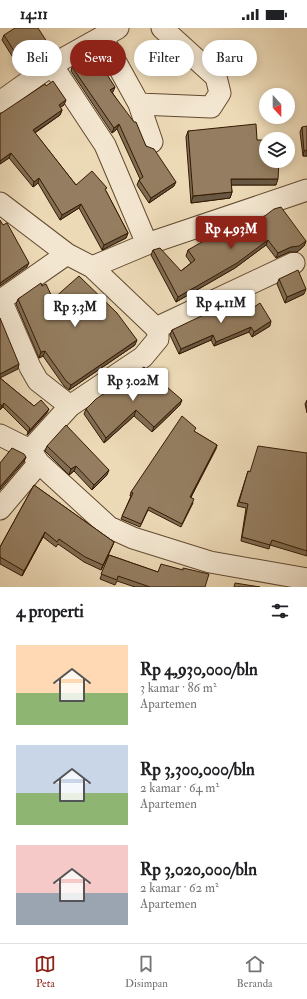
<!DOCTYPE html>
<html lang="id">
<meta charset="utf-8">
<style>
body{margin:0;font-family:"IM FELL Double Pica",serif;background:#f6f6f6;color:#202124;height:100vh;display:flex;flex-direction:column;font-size:15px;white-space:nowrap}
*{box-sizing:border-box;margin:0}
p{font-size:13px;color:#757577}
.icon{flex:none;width:22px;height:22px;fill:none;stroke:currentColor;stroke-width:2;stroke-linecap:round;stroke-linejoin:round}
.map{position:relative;height:559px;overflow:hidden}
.drawer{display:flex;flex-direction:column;background:#fff;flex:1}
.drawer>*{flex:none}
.banner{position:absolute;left:12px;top:12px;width:283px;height:36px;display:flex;gap:8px}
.needle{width:26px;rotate:159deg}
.fabs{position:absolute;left:259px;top:60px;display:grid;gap:8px}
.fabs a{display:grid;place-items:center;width:36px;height:36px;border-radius:50%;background:#fff;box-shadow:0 2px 10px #0003;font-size:20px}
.price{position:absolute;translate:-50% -34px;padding:0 9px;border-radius:4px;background:#fff;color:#222;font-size:13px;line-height:26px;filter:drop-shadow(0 1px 2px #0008)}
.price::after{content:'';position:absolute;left:50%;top:24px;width:12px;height:9px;margin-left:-6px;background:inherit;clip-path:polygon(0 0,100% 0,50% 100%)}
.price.selected{background:#8f2418;color:#fff}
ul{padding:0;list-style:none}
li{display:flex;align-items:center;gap:12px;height:100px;padding:0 16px}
li span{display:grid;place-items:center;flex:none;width:112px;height:80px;border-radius:0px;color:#555}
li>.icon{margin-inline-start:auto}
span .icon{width:48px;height:48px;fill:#fffc;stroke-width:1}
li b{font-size:17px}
h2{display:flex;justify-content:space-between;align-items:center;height:48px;padding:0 16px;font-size:17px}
.chip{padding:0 14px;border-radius:18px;background:#fff;box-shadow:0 2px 10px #0003;font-size:14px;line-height:36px}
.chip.selected{background:#8f2418;color:#fff}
.status{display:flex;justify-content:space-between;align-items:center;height:28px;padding:0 20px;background:#fff;direction:ltr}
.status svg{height:11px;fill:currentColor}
.tab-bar{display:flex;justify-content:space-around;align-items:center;height:56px;border-top:1px solid #e0e0e0;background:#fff;font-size:11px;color:#757577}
.tab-bar a{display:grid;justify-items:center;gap:2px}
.tab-bar .selected{color:#8f2418}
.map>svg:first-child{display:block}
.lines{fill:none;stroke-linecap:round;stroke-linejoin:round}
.street-casing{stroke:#634a30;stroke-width:23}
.street{stroke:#f3e6d0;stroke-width:21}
.wall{fill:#7f6c53;stroke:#351a03}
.shaded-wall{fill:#685843;stroke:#351a03}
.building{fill:#947d60;stroke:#351a03}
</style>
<div class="status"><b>14:11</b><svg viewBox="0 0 49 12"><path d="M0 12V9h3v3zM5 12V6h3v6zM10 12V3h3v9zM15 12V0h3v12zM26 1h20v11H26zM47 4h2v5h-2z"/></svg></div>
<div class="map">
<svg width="307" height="559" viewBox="0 0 307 559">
<rect width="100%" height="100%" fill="#ecd9b6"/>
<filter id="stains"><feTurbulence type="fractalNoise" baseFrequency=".005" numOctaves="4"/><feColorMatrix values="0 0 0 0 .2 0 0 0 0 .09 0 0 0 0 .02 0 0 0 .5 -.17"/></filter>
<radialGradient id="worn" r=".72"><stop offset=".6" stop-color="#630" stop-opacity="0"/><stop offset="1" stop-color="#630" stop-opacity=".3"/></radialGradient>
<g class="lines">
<defs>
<path id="street" d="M102 9 139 76 152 114
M52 37 105 117 147 216
M0 74 52 37 118 0
M139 76 211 79 220 65 216 49 162 0
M0 175 67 226 92 239 156 300 158 306V311L143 329 70 378 30 422
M67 226 1 272 30 339 38 353 70 378
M92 239 147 216 307 162
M156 300 294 235
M0 407 30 422 39 435 109 499 133 510 210 534 307 551
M0 481 39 435"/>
</defs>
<!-- street casing -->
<use href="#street" class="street-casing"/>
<!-- street -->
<use href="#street" class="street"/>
</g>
<!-- wall -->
<path class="wall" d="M4 7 47 22 19 39 2 12Z
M72 39 106 45 113 64H112L146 118 174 158 149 175 137 157 139 152 140 151 117 101 112 105 71 43Z
M46 58 64 77 60 79 62 82 60 87 35 105 76 157 106 163 128 205 126 210 102 222 79 180 60 192 38 155 33 159 9 130 0 136Z
M302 99 307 128H303L300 104Z
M188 103 257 112 276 157H231L232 164 230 170 191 175 186 109Z
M253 197 306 213 304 218 297 224H289L276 230 266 217 235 240 176 274 151 227 153 222 181 243 191 235 186 228 188 222 224 214Z
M279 251 304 266 285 275 277 256Z
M42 258 53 271 135 317 69 362 64 358 43 328 39 330 16 276 18 271Z
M241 288 270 298 252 309 249 304 214 318 211 312 179 326 170 307 172 302Z
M0 350 34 378 47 385 27 407 28 404 3 379 0 382Z
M307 372V385L305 376Z
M180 377 152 404 134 388 104 415 84 386 86 381Z
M195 404 217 417 191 469 193 475 181 499 148 482 140 499 121 491 131 468H130L131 464Z
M47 418 107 447 92 462 74 443 69 447 45 423Z
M307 425V528L270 517 269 521 241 513 246 480 237 478 248 443 250 444Z
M34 457 114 514 101 542 84 534 58 516 56 519 43 509 22 548 0 536V519Z
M109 527 158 544 205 559H135L117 553 115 557 100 551Z"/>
<!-- shaded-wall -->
<path class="shaded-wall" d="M49 17 47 22 19 39 21 34Z
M115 59 113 64 109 67 110 62Z
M66 72 64 77 57 82 59 77Z
M62 82 60 87 31 107 33 102Z
M119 96 117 101 112 105 114 100Z
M307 122V128H303L304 123Z
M11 125 9 130 0 136V133Z
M39 150 38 155 33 159 34 154Z
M231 151H278L276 157H229Z
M176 154 174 158 149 175 151 170Z
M232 164 230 170 191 175 193 168Z
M81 176 79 180 60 192 62 187Z
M128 205 126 210 102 222 104 217Z
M268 212 266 217 235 240 176 274 178 269Z
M306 213 304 218 297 224H289L276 230 278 225 291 219Z
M29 235 27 239 0 258V255Z
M306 261 304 266 285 275 287 269Z
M271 293 270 298 252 309 254 304Z
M251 299 249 304 214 318 216 314Z
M213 307 211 312 179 326 181 321Z
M137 312 135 317 69 362 71 357Z
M45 323 43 328 39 330 41 324Z
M19 336 18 341 0 350V346Z
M182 372 180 377 152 404 154 399Z
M4 375 3 379 0 382 2 378Z
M49 381 47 385 27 407 29 403Z
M136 382 134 388 104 415 106 410Z
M217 417 216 421 189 473 190 469Z
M26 429 24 434 0 462V459Z
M76 438 74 443 69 447 71 441Z
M109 442 107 447 92 462 94 457Z
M45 504 43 509 22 548 24 543Z
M114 514 112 519 101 542 103 537Z"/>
<!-- building -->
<path class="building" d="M15 0H38L49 17 21 34 4 7Z
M95 23 108 40 104 42 115 59 110 62 134 94H136L146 118 154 121 176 154 151 170 139 152 143 149 119 96 114 100 72 39Z
M53 53 66 72 59 77 62 82 33 102 76 157 92 143 107 160 105 161 128 205 104 217 81 176 62 187 39 150 34 154 11 125 0 133V86L45 56 46 58Z
M256 96 257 112H266V133H279L278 151H231L232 164 193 168 188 103Z
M307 98V122L304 123 302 99Z
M281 179 306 213 299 218 291 219 278 225 268 212 237 235 178 269 153 222 160 220 181 243 195 232 188 222 219 204 224 214 251 194 253 197 274 181Z
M0 192 3 197 7 195 29 235 0 255Z
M298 242 306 261 287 269 279 251Z
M79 248 117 285 137 312 71 357 66 353 45 323 41 324 18 271 41 255 42 258 46 256 53 271Z
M235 272 241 288 260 275 271 293 254 304 251 299 216 314 213 307 181 321 172 302Z
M0 290 19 336 0 346Z
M144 339 182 372 154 399 136 382 106 410 86 381 96 371Z
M0 350 34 378 41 372 49 381 29 403 30 400 4 375 2 378 0 376Z
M182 388 196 400 194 403 217 417 190 469 194 471 182 496 149 479 141 496 122 488 133 465 131 464Z
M66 397 109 442 94 457 76 438 71 441 47 418Z
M258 418 307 425V523L272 512 270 517 242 509 248 476 239 474 248 443 250 444Z
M12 420 24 426 26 429 0 459V435Z
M34 457 114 514 103 537 85 529 59 511 57 514 45 504 24 543 0 529V519Z
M109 527 158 544 161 536 183 542V540L209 546 205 559H150L118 548 117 552 101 546Z
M235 555 260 559H234Z"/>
<rect width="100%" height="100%" filter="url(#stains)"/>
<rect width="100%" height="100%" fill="url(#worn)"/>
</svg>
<div class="fabs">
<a><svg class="needle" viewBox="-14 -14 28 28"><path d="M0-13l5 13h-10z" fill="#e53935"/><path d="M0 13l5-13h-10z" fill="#757577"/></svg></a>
<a><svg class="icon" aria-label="layers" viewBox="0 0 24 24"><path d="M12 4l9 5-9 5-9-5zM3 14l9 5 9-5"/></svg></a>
</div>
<b class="price selected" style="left:231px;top:222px">Rp 4.93M</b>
<b class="price" style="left:221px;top:296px">Rp 4.11M</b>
<b class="price" style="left:75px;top:300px">Rp 3.3M</b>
<b class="price" style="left:133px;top:374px">Rp 3.02M</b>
<div class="banner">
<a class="chip">Beli</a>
<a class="chip selected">Sewa</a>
<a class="chip">Filter</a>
<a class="chip">Baru</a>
</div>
</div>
<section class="drawer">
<h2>4 properti<svg class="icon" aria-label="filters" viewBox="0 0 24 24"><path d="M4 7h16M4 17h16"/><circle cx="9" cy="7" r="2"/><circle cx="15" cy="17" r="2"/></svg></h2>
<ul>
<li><span style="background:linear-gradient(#ffd9b3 60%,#8fb573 0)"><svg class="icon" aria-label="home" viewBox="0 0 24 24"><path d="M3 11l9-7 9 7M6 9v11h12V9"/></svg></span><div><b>Rp 4,930,000/bln</b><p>3 kamar · 86 m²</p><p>Apartemen</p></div></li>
<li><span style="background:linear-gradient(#c9d6e8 60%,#8fb573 0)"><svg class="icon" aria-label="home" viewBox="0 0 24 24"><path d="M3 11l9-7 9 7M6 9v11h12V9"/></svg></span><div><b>Rp 3,300,000/bln</b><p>2 kamar · 64 m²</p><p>Apartemen</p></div></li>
<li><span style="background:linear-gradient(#f6c9c9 60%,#9aa5b1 0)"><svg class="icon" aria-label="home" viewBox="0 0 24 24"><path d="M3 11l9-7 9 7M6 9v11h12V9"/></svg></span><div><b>Rp 3,020,000/bln</b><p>2 kamar · 62 m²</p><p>Apartemen</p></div></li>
</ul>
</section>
<nav class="tab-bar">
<a class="selected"><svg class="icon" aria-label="map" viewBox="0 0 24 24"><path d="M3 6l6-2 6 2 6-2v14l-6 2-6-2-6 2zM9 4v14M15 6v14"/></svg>Peta</a>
<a><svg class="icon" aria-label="saved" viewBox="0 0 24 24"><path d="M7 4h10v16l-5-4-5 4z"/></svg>Disimpan</a>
<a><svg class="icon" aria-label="home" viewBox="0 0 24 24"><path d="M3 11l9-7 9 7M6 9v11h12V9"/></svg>Beranda</a>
</nav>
